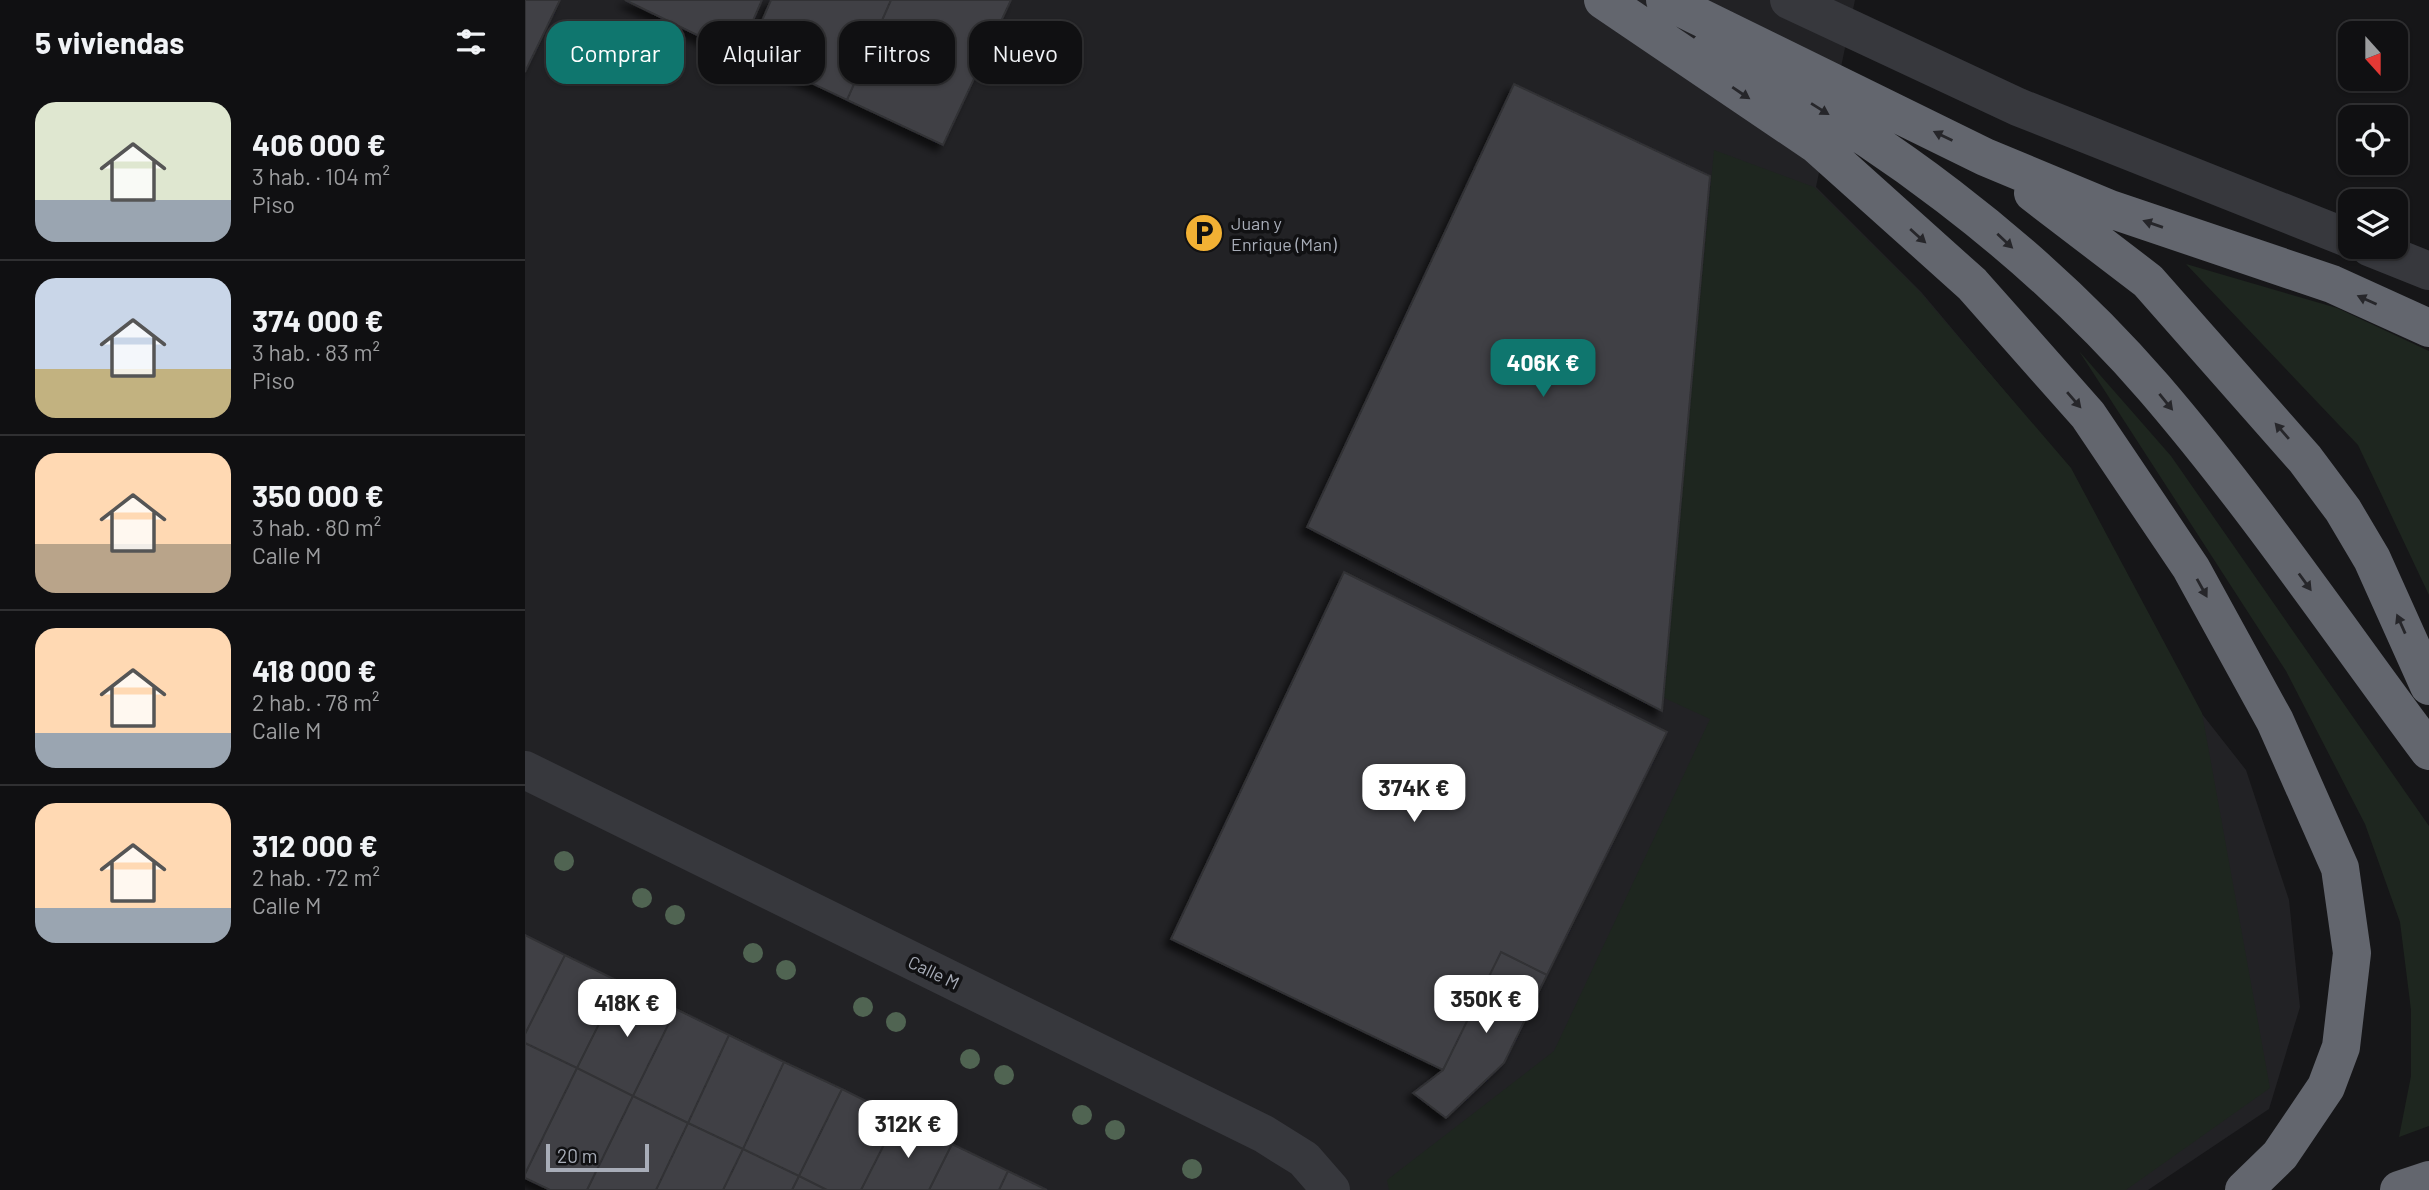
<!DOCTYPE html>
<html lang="es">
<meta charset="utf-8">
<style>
body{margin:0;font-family:Barlow,sans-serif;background:#19191b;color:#f1f3f6;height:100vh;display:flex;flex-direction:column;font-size:26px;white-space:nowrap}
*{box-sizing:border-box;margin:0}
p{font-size:23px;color:#9c9d9f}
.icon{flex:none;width:38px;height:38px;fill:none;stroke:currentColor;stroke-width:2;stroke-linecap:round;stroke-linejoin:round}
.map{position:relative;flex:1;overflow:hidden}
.side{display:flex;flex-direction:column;background:#101012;width:525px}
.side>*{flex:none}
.top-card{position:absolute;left:21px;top:21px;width:665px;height:63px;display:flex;gap:14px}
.needle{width:46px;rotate:159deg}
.fabs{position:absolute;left:1813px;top:21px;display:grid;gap:14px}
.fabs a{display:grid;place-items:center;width:70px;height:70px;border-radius:14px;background:#101012;box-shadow:0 2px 5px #0004,0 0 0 2px #303032;font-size:35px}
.scale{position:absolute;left:21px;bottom:18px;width:103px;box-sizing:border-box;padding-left:7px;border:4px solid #a8adb8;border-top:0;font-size:19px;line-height:24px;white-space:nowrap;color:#a8adb8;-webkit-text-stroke:5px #111113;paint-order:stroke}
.price{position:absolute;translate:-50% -60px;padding:0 16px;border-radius:14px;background:#fff;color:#222;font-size:23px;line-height:46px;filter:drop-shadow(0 2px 4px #0008)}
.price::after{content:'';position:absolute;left:50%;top:42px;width:21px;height:16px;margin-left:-10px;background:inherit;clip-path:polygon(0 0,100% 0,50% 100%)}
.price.active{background:#0f766e;color:#fff}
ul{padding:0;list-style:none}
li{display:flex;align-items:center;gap:21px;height:175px;padding:0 35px}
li+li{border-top:2px solid #303032}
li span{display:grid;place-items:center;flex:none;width:196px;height:140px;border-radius:21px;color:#555}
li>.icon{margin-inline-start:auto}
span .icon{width:84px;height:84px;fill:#fffc;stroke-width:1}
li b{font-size:30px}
h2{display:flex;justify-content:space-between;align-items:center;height:84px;padding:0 35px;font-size:30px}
.pill{padding:0 24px;border-radius:21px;background:#101012;box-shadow:0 2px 5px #0004,0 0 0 2px #303032;font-size:24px;line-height:63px}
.pill.active{background:#0f766e;color:#fff}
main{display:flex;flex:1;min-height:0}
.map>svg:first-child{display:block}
.built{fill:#222225}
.green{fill:#1e261f}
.building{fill:#404145;stroke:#303034;stroke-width:2;filter:url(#shadow)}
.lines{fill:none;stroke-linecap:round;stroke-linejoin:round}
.minor{stroke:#37383d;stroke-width:38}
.highway{stroke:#63666e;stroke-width:38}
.tree{fill:#506452}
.oneway{fill:#26262a}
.labels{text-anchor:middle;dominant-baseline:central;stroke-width:7;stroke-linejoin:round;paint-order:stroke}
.poi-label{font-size:18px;fill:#a8adb8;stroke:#111113;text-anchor:start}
.street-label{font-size:18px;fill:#a8adb8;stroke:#111113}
</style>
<main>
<section class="side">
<h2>5 viviendas<svg class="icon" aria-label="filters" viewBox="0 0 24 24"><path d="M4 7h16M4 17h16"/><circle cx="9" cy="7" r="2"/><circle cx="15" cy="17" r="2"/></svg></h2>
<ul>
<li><span style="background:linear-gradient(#dfe7d0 70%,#9aa5b1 0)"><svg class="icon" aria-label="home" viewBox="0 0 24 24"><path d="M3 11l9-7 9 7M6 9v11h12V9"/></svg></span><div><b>406 000 €</b><p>3 hab. · 104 m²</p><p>Piso</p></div></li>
<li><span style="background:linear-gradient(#c9d6e8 65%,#c2b280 0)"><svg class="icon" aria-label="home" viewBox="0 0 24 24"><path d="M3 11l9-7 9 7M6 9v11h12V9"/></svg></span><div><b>374 000 €</b><p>3 hab. · 83 m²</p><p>Piso</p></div></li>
<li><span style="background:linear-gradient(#ffd9b3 65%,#b9a48a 0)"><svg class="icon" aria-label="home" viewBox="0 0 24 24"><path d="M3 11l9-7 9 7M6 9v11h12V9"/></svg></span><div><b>350 000 €</b><p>3 hab. · 80 m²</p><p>Calle M</p></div></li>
<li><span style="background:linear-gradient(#ffd9b3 75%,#9aa5b1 0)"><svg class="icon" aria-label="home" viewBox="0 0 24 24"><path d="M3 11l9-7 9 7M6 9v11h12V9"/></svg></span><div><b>418 000 €</b><p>2 hab. · 78 m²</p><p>Calle M</p></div></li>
<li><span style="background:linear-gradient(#ffd9b3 75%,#9aa5b1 0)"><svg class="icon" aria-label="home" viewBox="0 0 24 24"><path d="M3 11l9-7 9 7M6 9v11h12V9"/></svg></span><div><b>312 000 €</b><p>2 hab. · 72 m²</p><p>Calle M</p></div></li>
</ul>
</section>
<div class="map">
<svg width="1904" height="1190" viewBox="0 0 1904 1190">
<defs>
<filter id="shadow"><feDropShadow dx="-6" dy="6" stdDeviation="3.5" flood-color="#0009"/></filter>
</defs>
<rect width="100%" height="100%" fill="#161618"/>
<!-- built -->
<path class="built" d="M0 0H1330L1291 187 1397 293 1547 471 1677 714 1721 770 1764 900 1775 1007 1744 1109 1623 1190H0Z"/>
<!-- green -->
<path class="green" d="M1189 150 1289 187 1394 291 1546 468 1677 713 1745 1088 1601 1190H864L862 1180 1029 1051 1185 719 1137 697Z
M1661 264 1812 308 1904 351V595L1833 445Z
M1554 351 1646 456 1904 826V1126L1874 1137 1886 1076V1010L1875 922 1840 824 1761 671Z"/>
<!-- building -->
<path class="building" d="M0 0H35L0 72Z
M100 0H237L213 55Z
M246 0H366L322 100 223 53Z
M366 0H486L418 145 322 100Z
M989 84 1185 176 1137 711 782 527Z
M819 572 1142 732 1022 975 976 952 918 1070 646 939Z
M0 935 40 955 0 1034Z
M976 952 1022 975 979 1063 921 1118 888 1093 918 1070Z
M40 955 95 982 52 1068 0 1043V1034Z
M95 982 151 1009 108 1096 52 1068Z
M151 1009 204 1035 163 1123 108 1096Z
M204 1035 259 1062 218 1149 163 1123Z
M0 1043 52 1068 0 1174Z
M259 1062 317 1089 274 1176 218 1149Z
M52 1068 108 1096 62 1190H25L0 1178V1174Z
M317 1089 373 1117 336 1190H302L274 1176Z
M108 1096 163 1123 131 1190H62Z
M373 1117 427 1144 404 1190H336Z
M163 1123 218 1149 198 1190H131Z
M427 1144 483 1171 474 1190H404Z
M218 1149 274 1176 267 1190H198Z
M483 1171 522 1190H474Z
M274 1176 302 1190H267Z"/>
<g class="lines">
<!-- minor -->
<path class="minor" d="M1264 0 1493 107 1825 239
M1844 247 1904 271
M0 770 739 1134 779 1159 806 1190"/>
<!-- highway -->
<path class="highway" d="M1078 0 1292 145 1447 284 1563 415 1666 568 1750 721 1815 868 1827 953 1816 1047 1801 1087 1755 1155 1719 1190
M1140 0 1460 157 1585 209 1807 284 1904 328
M1185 49C1347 126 1511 252 1629 388 1728 503 1813 629 1904 751
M1508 193 1623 281 1780 459 1818 510 1847 559 1904 686
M1874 1190 1904 1180"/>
</g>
<!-- trees -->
<g class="tree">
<circle cx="39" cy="861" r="10"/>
<circle cx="117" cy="898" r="10"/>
<circle cx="150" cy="915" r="10"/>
<circle cx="228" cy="953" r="10"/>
<circle cx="261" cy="970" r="10"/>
<circle cx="338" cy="1007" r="10"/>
<circle cx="371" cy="1022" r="10"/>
<circle cx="445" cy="1059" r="10"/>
<circle cx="479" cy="1075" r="10"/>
<circle cx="557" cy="1115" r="10"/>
<circle cx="590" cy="1130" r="10"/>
<circle cx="667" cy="1169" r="10"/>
</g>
<!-- one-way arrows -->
<defs><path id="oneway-solid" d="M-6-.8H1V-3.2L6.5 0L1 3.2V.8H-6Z" transform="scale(1.75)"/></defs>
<g class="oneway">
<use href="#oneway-solid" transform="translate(1216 93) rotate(34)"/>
<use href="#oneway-solid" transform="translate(1295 109) rotate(32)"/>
<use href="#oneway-solid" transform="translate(1418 136) rotate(-154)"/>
<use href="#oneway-solid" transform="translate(1628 224) rotate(-161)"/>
<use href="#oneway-solid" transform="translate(1393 236) rotate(42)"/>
<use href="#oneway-solid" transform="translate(1480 241) rotate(43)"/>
<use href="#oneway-solid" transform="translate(1842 300) rotate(-156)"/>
<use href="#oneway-solid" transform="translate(1549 400) rotate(49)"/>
<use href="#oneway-solid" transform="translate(1641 402) rotate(51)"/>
<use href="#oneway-solid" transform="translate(1757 431) rotate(-131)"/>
<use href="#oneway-solid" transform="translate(1780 582) rotate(54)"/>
<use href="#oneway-solid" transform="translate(1677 588) rotate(61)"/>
<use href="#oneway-solid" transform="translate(1876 624) rotate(-114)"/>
</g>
<!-- icons -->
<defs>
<symbol id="parking-disc" viewBox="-11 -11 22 22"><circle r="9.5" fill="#f2b134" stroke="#111113"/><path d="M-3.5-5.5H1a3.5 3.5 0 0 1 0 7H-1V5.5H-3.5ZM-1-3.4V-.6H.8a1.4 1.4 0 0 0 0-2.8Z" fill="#111"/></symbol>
</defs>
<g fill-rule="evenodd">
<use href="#parking-disc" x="657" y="211" width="44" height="44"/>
</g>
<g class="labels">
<!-- poi labels -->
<g class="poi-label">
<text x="706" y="223">Juan y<tspan x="706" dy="21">Enrique (Man)</tspan></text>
</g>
<!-- street labels -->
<g class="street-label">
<text transform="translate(409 972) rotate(26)">Calle M</text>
</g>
</g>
</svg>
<div class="fabs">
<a><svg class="needle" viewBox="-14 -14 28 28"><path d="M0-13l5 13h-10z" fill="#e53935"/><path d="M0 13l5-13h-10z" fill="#9c9d9f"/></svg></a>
<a><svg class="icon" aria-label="locate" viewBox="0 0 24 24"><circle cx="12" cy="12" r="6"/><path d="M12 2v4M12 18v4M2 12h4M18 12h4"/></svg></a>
<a><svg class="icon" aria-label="layers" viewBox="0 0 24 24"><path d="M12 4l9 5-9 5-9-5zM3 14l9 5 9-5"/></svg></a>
</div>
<div class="scale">20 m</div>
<b class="price active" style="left:1018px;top:399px">406K €</b>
<b class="price" style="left:889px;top:824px">374K €</b>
<b class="price" style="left:961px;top:1035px">350K €</b>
<b class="price" style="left:102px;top:1039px">418K €</b>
<b class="price" style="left:383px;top:1160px">312K €</b>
<div class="top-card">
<a class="pill active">Comprar</a>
<a class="pill">Alquilar</a>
<a class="pill">Filtros</a>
<a class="pill">Nuevo</a>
</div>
</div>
</main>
